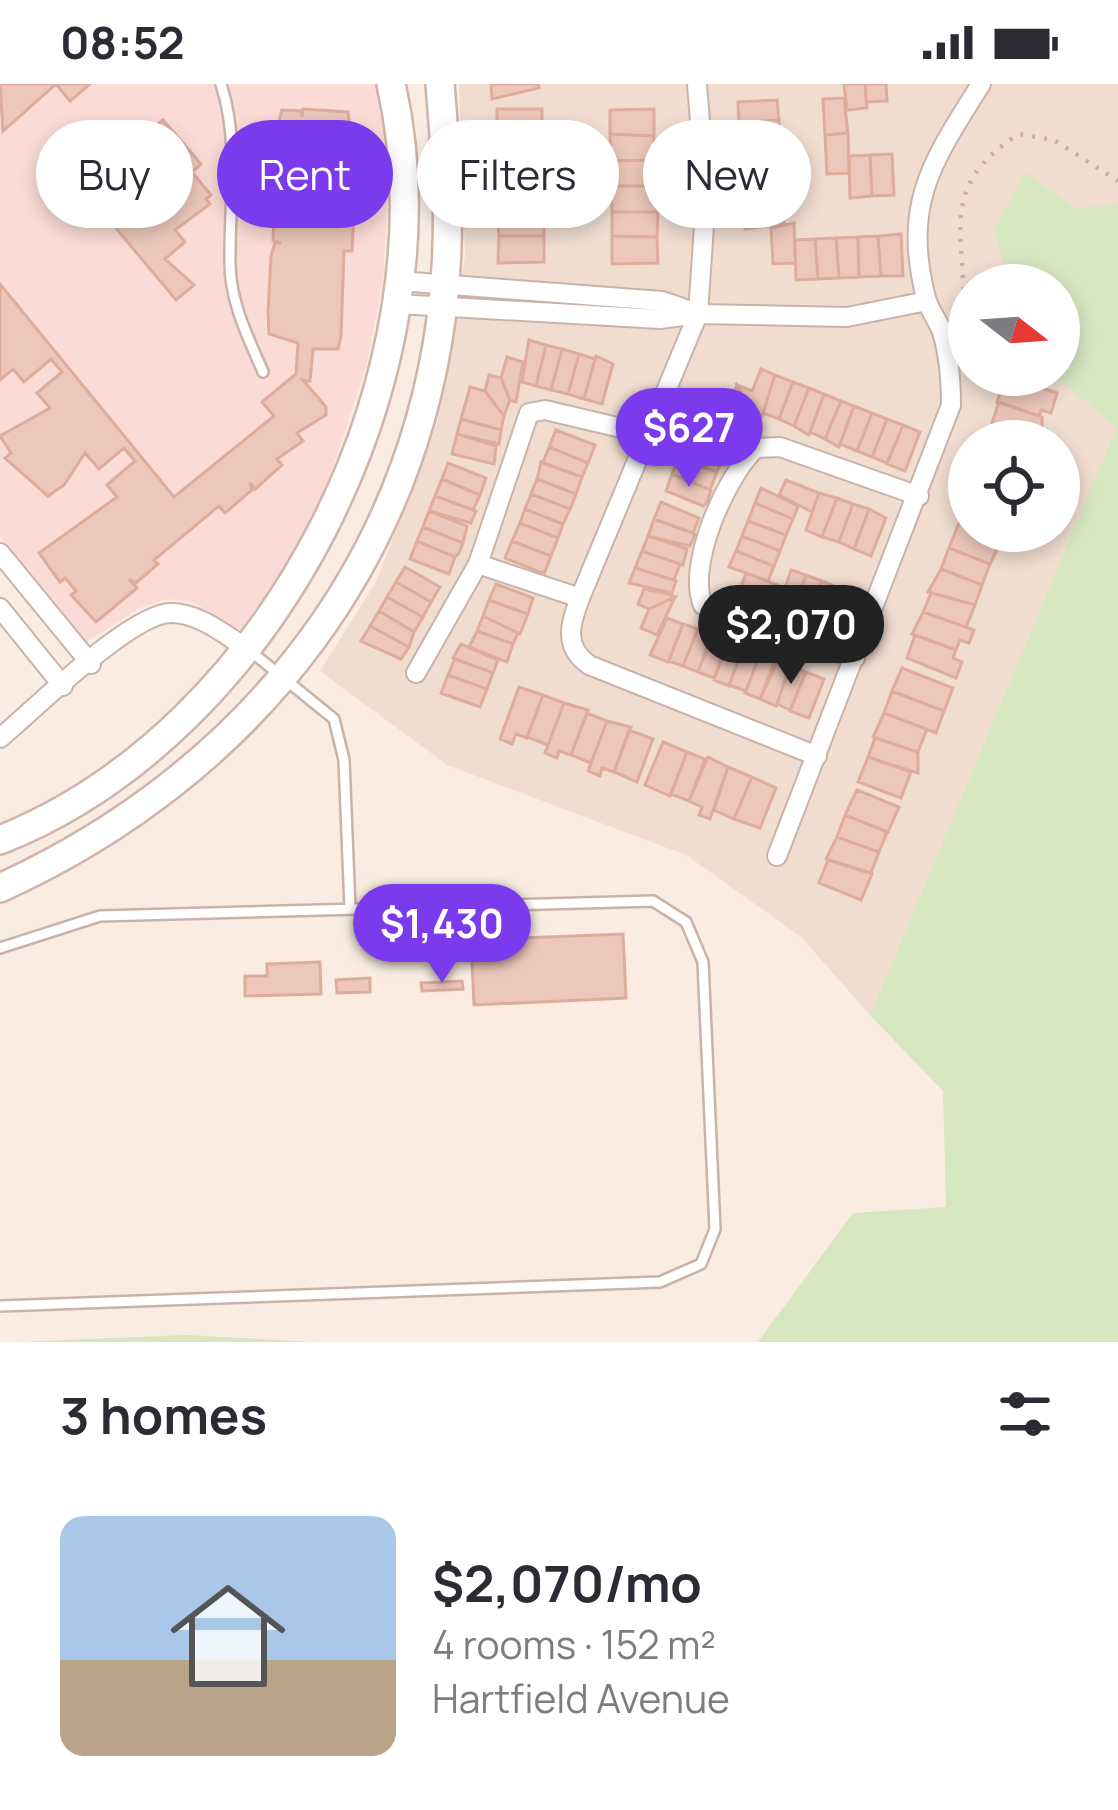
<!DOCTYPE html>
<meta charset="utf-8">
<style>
body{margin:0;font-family:Manrope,sans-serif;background:#f7f7f7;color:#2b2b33;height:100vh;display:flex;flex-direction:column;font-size:45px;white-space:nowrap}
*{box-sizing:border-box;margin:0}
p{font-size:39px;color:#7c7c81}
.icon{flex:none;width:66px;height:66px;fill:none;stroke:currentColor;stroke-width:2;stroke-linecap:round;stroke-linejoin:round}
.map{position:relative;height:1258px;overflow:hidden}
.side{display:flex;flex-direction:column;background:#fff;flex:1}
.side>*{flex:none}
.guide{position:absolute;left:36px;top:36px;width:1047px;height:108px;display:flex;gap:24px}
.needle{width:78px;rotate:107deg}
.buttons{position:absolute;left:948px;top:180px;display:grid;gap:24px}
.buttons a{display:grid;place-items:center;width:132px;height:132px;border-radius:50%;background:#fff;box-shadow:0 6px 18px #0003;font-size:60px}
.price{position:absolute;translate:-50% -102px;padding:0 27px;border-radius:42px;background:#7c3aed;color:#fff;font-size:39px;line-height:78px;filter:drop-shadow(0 3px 6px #0008)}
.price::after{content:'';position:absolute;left:50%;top:72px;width:36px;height:27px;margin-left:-18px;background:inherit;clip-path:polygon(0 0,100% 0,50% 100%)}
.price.current{background:#222;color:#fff}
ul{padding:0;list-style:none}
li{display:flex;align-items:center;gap:36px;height:300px;padding:0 60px}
li span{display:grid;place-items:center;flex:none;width:336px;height:240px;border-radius:24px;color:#555}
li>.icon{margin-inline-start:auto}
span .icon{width:144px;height:144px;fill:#fffc;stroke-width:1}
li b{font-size:51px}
h2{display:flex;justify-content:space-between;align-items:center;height:144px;padding:0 60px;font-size:51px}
.pill{padding:0 42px;border-radius:54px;background:#fff;box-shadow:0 6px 18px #0003;font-size:42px;line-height:108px}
.pill.current{background:#7c3aed;color:#fff}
.status{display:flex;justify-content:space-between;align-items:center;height:84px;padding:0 60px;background:#fff;direction:ltr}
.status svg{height:33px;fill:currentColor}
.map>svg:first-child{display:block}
.residential{fill:#f1ddd0;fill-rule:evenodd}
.commercial{fill:#fadbd5}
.green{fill:#d6e6c1}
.building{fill:#edc7bb;stroke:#deac9d;stroke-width:3}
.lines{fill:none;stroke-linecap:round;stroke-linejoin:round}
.lane-casing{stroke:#c9b3a9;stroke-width:14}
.street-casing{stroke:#c9b3a9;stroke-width:22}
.secondary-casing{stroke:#cfb4a9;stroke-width:32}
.path{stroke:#d1ab9f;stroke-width:4.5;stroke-dasharray:3 9;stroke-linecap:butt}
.lane{stroke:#fff;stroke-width:9}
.street{stroke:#fff;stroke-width:18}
.secondary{stroke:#fff;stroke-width:27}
</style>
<div class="status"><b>08:52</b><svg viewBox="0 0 49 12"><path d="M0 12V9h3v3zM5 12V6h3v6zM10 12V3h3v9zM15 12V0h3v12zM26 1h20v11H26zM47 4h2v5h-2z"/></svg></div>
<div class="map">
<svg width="1118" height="1258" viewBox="0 0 1118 1258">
<rect width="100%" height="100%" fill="#faece1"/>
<!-- residential -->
<path class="residential" d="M459 0H1118V119L994 146 1009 201H969V291H1053L1116 344 870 931 801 853 686 771 447 681 320 587 376 498 437 339 465 172ZM969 357H1059V447H969Z"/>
<!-- commercial -->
<path class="commercial" d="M0 0H377L385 37 387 123 383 196 366 283 324 409 287 481 243 547 193 518 168 515 139 524 87 558 0 452Z"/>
<!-- green -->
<path class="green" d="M1025 88 1077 125 1118 119V1258H758L853 1129 946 1123 943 1007 870 931 1116 344 1053 291H1059V201H1009L994 146Z
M186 1251 314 1258H17Z"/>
<!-- building -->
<path class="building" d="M0 0H56L3 47Z
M56 0H90L70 17Z
M491 0H538L539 4 492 15Z
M844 0H865L867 24 847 26Z
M865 0H886L887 17 866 18Z
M844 14 848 49 825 51 823 15Z
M777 16 779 36 739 39 738 18Z
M303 25 348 28 350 47 347 128H354L352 167H344L341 252 338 265H313L310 297 303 296 326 323V331L297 349 303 357 277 375 282 381 255 405 250 399 252 406 225 429 219 422 154 476 158 480 136 499 129 495 137 504 96 538 71 511 76 507 65 494 60 498 39 469 117 413 107 401 135 377 124 364 99 385 85 369 64 401 48 412 5 374 11 369 0 352 50 324 37 309 62 288 51 275 24 298 13 285 0 296V200L174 413 274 332 262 318 296 290 298 259 269 250 268 228 271 172 275 159H281L273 157 278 40 282 26 302 27V33Z
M497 25H542V51H497Z
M654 25V52L610 50V26Z
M163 36 201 80 192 88 211 111 206 115 210 120 175 146 185 158 165 175 194 201 176 216 100 125 89 97 116 74 127 86 139 76 130 67 138 61 135 56Z
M779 36 780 58 740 60 739 39Z
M848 49 849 89 827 90 825 51Z
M610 50 654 52 655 76 611 77Z
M497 51H542L543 75 497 76Z
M780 58 781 78 742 81 740 60Z
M892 70 894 111 872 112 870 71Z
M870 71 872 112 850 114 849 72Z
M543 75V100L496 102 497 76Z
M655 76 658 102H611V77Z
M781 78 782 100 743 103 742 81Z
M543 100V125L498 128V102Z
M782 100 783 120 744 123 743 103Z
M611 102H656L657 128H612Z
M783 120 784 140 745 145 744 123Z
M543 125 544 152H499L497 128Z
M612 128H658L657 153 612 152Z
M794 139 795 179 773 180 771 144Z
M901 150 903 192H881L878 152Z
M499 152H544V178L498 179Z
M612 152 657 153 658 179 612 180Z
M878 152 881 192 859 193 858 153Z
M858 153 859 193 839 194 836 154Z
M836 154 839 194 818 195 815 155Z
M815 155 818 195 796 196 795 156Z
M529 256 546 261 536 302 522 298Z
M546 261 562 265 551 306 536 302Z
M562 265 579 270 568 310 551 306Z
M579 270 595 275 584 315 568 310Z
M596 272 613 280 602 320 584 315Z
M507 273 523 278 516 318 510 316 501 294Z
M761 285 775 291 762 332 750 327 737 301 752 307Z
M489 291 501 294 510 316 504 332 485 307Z
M775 291 793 298 779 335 763 329Z
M1006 292 1057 309 1051 329 1041 326 1039 332 997 318Z
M793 298 809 304 794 342 779 335Z
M737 301 749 325 740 347 729 321Z
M470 303 485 307 504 332 501 346 461 335Z
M809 304 824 310 809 351 794 342Z
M824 310 841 317 825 355 810 348Z
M717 316 729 321 740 347 711 333Z
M841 317 854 322 839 363 825 355Z
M999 318 1042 333V357L992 339Z
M854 322 872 329 857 367 840 360Z
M697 327 734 344 728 359 691 343Z
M872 329 887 335 872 373 857 367Z
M461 335 501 346 499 360 457 350Z
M887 335 903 341 887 379 872 373Z
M995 340 1037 357H987Z
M903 341 920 348 905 387 887 380Z
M691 343 728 359 723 373 684 359Z
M556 346 595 361 588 379 549 363Z
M457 350 496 362 494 380 452 370Z
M684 359 723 373 717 388 678 375Z
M549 363 588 379 582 393 543 379Z
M678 375 717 388 710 406 672 390Z
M541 378 582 393 576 410 537 395Z
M448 379 486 394 480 411 442 395Z
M672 390 711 406 707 419 703 422 666 407Z
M442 395 480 411 473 426 435 412Z
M537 395 576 410 570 425 531 410Z
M786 396 819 409 812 428 779 411Z
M761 404 798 422 793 435 755 419Z
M819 409 837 414 822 453 806 446Z
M531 410 570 425 563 440 525 425Z
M435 412 476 427 471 439 429 427Z
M837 414 853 420 839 458 822 453Z
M661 418 699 434 693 449 654 435Z
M755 419 793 435 786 451 748 437Z
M853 420 869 425 854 465 839 458Z
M525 425 563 440 558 454 520 439Z
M869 425 886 434 871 472 854 465Z
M429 427 467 442 463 459 423 443Z
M654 435 695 450 690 462 648 452Z
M748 437 786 451 780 467 742 452Z
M520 439 558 454 551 472 512 457Z
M959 439 1002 455 990 480 949 464Z
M423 443 463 459 459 469 455 473 417 457Z
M648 452 687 465 683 481 642 467Z
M742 452 780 467 774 482 736 467Z
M417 457 455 473 449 490 410 475Z
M512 457 551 472 544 490 505 474Z
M949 464 990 480 982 501 941 485Z
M642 467 680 480 674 496 635 484Z
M736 467 774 482 768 497 729 483Z
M405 483 440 503 431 518 396 498Z
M635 484 676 497 672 509 629 499Z
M941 485 982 501 975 521 928 508Z
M791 486 806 491 792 531 778 525Z
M746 489 785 504 778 525 738 511Z
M806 491 822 497 808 536 793 530Z
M822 497 839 504 824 542 808 536Z
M396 498 431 518 423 533 387 513Z
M496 500 533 514 528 530 489 516Z
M839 504 857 511 842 549 824 542Z
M644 505 669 510 675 513 649 525 638 520Z
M931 509 975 521 966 543 923 528Z
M387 513 423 533 414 548 379 527Z
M675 513 657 551 641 544 649 525Z
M489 516 528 530 520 550 483 532Z
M379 527 414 548 409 563 370 542Z
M923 528 974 546 969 559 960 556 956 566 912 550Z
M483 532 518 549 513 560 477 547Z
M667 534 683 540 668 578 650 571Z
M683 540 698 545 683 582 669 577Z
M370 542 409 563 401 575 361 557Z
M698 545 712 551 698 588 683 582Z
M477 547 513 560 507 578 469 563Z
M712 551 728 558 714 594 698 588Z
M915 551 956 566 953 574 962 578 956 594 907 574Z
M728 558 743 563 729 602 714 596Z
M461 560 498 576 493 589 453 574Z
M743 563 760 570 746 607 729 601Z
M760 570 775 576 760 615 745 609Z
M455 575 493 589 487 605 448 591Z
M779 575 791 580 776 622 760 615Z
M790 582 806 588 790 626 777 620Z
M902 584 953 604 944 627 892 607Z
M806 588 824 595 809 634 790 627Z
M448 591 487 605 480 623 441 609Z
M519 603 543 611 527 654 516 650 512 660 500 655Z
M892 607 944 627 936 649 884 629Z
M543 611 564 619 548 661 527 653Z
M564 619 588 626 571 671 559 667 557 674 545 669Z
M587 629 607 637 591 679 571 671Z
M884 629 927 645 918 668 873 653Z
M607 637 631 643 614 688 602 684 600 692 588 687Z
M629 646 653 655 637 698 614 688Z
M875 654 918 668V689L868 673Z
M663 658 687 668 670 712 645 701Z
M687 668 705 675 689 717 671 710Z
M708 673 728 683 710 735 699 731 702 723 689 717Z
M868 673 911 688 901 714 858 698Z
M728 683 752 693 734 735 714 726Z
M752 693 776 704 760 744 734 735Z
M857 706 899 723 888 748 845 731Z
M845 731 887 748 879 768 837 753Z
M837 753 879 768 871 789 826 775Z
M828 776 872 790 861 816 819 799Z
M623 850 626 914 474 921 471 856Z
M320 878 321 910 245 912V892H267V880Z
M370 894V908L337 909 336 896Z
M462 897 463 905 422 907 421 899Z"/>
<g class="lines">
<defs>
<path id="lane" d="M221 0C240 59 229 119 230 179 230 218 248 253 263 288
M249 566 334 635 344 676 350 824
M0 864 100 832 653 817 686 838 703 878 715 1145 701 1180 660 1198 0 1222"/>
<path id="street" d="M697 0 706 112 698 230 580 514C570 541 563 562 589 581L817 672
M399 197 662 217 694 228
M397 220 660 235 698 230 847 233 927 217
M0 469 91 580
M478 480 580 514
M0 524 63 602
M855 574 703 521C686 482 726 392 756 364L780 363 919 412
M416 589 478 480 529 329 545 326 651 351
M0 654C34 626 131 529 171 529 199 529 224 550 246 564
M777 772 951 321C951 297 949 271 942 248 938 236 929 226 926 214 902 119 932 78 981 0"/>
<path id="secondary" d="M0 756C275 647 456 286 391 0
M0 804C253 689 429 466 446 183 450 121 445 61 440 0"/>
</defs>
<!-- lane casing -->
<use href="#lane" class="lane-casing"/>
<!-- street casing -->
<use href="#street" class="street-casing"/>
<!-- secondary casing -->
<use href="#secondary" class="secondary-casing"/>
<!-- path -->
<path class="path" d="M963 230C968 153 934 104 1019 50L1054 56 1118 97"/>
<!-- lane -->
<use href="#lane" class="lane"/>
<!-- street -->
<use href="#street" class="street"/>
<!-- secondary -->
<use href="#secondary" class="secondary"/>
</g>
</svg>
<div class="buttons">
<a><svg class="needle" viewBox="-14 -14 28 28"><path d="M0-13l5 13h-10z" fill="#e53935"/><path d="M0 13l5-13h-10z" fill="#7c7c81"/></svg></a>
<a><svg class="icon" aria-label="locate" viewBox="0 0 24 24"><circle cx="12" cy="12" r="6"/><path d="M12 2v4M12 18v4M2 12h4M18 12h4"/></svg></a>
</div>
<b class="price" style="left:689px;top:406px">$627</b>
<b class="price current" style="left:791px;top:603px">$2,070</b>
<b class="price" style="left:442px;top:902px">$1,430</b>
<div class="guide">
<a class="pill">Buy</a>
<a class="pill current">Rent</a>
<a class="pill">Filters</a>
<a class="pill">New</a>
</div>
</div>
<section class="side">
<h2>3 homes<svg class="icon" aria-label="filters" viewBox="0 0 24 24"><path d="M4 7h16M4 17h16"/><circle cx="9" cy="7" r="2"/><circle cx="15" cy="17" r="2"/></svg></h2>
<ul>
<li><span style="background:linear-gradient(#a9c7e8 60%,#b9a48a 0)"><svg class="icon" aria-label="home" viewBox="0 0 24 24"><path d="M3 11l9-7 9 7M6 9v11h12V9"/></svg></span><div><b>$2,070/mo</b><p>4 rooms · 152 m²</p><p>Hartfield Avenue</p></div></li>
</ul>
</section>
